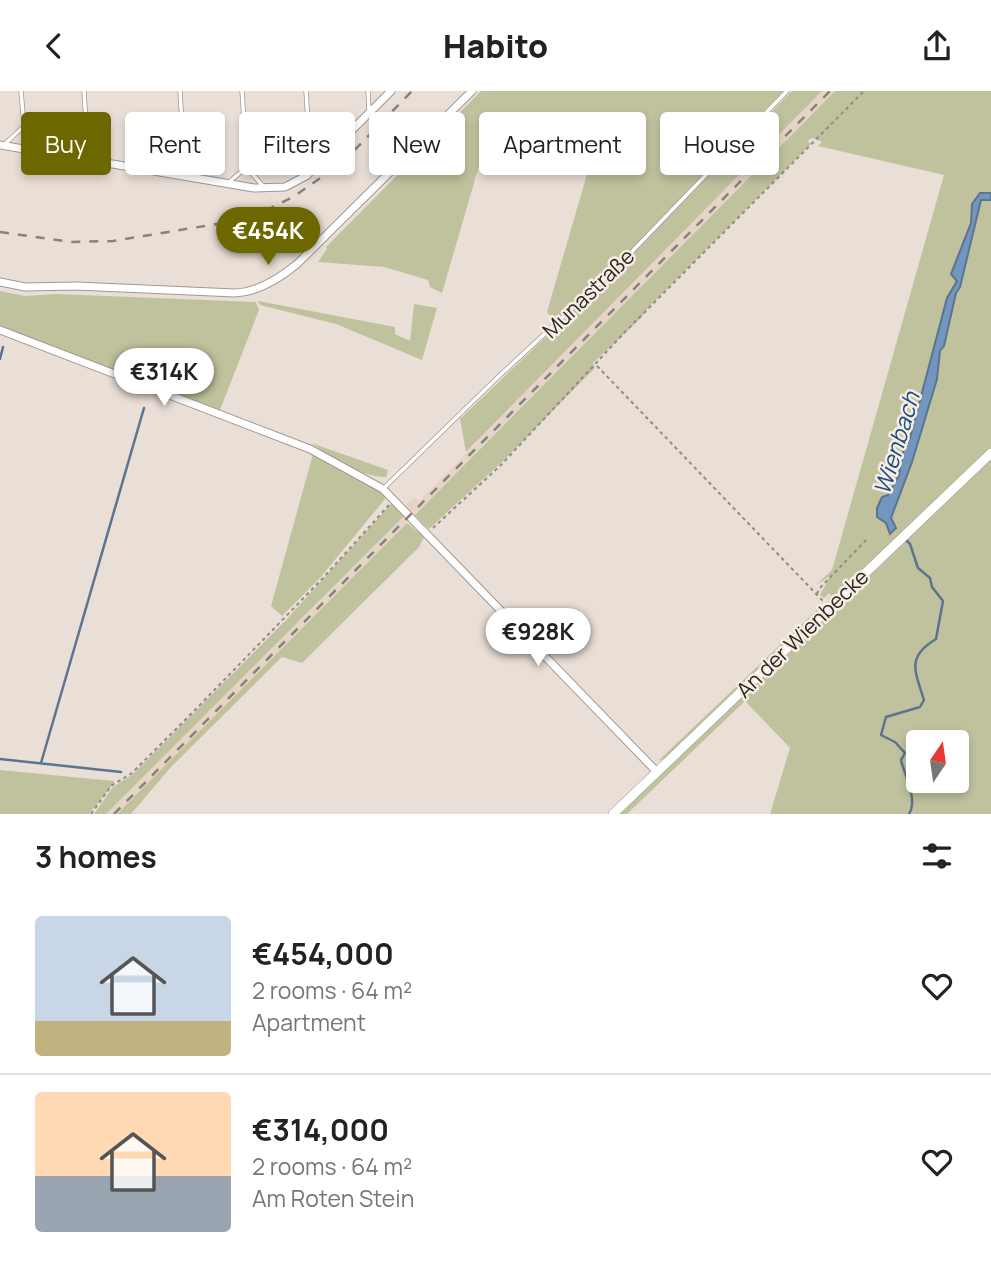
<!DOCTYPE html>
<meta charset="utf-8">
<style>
body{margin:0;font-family:Manrope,sans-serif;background:#f6f6f6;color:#222;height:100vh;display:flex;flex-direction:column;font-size:26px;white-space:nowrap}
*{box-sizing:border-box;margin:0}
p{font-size:23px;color:#767676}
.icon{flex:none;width:38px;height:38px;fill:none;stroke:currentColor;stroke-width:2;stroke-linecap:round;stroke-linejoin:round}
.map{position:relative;height:723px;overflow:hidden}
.panel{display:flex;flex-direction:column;background:#fff;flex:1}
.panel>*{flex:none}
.top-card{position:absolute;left:21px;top:21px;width:950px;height:63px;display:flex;gap:14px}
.needle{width:46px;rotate:13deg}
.fabs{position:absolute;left:906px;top:639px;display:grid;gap:14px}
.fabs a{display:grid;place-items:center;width:63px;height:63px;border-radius:7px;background:#fff;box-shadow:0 4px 10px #0003;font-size:35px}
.price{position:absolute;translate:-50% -60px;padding:0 16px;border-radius:24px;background:#fff;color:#222;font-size:23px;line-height:46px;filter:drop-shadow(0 2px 4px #0008)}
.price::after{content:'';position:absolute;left:50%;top:42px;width:21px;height:16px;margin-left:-10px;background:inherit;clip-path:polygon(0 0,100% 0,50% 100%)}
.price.on{background:#6d6700;color:#fff}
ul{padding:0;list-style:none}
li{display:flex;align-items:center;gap:21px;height:175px;padding:0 35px}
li+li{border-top:2px solid #e0e0e0}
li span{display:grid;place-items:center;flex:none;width:196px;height:140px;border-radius:7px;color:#555}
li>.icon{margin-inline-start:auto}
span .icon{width:84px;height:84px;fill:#fffc;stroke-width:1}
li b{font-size:30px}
h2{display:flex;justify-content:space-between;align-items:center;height:84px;padding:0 35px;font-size:30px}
.chip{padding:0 24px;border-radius:7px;background:#fff;box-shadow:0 4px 10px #0003;font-size:24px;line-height:63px}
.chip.on{background:#6d6700;color:#fff}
header{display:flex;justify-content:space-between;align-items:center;height:91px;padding:0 35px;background:#fff;font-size:32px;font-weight:800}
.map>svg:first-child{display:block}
.built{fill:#e6d5c6}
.green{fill:#c0c29e;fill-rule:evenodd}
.water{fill:#7296bd;stroke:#5c748f;stroke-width:2}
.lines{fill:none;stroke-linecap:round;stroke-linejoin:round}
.stream{stroke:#5c748f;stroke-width:2.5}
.service-casing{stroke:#a29890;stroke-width:5}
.minor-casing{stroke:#a29890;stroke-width:9}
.tertiary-casing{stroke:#a29890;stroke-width:10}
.path{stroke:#928a84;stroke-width:2;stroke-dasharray:3.5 3.5;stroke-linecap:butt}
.service{stroke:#fff;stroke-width:3.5}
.minor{stroke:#fff;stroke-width:7}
.tertiary{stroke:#fff;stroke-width:9}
.rail{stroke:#89817b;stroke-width:2.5;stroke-dasharray:9 9;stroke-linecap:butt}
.labels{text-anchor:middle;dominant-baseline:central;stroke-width:5;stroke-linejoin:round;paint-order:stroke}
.street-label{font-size:21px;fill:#2a2623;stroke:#f7ede3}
.water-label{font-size:23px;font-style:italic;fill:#1b4e81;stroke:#f7ede3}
</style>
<header><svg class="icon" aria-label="back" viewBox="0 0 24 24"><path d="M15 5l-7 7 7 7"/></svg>Habito<svg class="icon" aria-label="share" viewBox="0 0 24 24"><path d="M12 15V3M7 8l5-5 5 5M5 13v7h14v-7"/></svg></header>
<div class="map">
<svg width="991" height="723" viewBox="0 0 991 723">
<rect width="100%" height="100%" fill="#eadfd6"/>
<!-- built -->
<path class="built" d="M822 0H835L415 424 405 414 414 406 419 410Z
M405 424 410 428 287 555 117 723H106Z"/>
<!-- green -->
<path class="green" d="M481 0H783L618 173 555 231 547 221 594 59 490 37 442 202 430 196 428 189 384 176 318 171 327 158 326 156Z
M792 0H822L466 361 460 328 620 175Z
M835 0H991V723H770L790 657 745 610 627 723H620L838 514 833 507 827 509 831 505 829 502 824 507 820 504 830 485 816 494 832 479 944 84 818 55 822 51 812 47 807 50 811 53 648 217 640 228 593 272 595 277 503 370 429 438 415 424ZM919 651H957V690H919Z
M0 200 25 205 56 203 256 211 259 219 220 319 0 235Z
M258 210 395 236V243L410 250 414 213 437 217 422 269 336 233 260 214Z
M311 352 388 379 386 386C360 386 332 366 311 352Z
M313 363 384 403 385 408 320 487 282 525 271 515Z
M392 412 405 424 106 723H94L113 696 133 683 286 529Z
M407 432 424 446 419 456 302 572 282 566 171 676 131 723H117Z
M822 514 820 519 665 667 658 670Z
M0 679 114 690V692L89 723H0Z"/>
<!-- water -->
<path class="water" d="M980 102H991V109H981L960 196 956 202 944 255 940 260 937 288 912 371 891 427 896 437 890 443 886 432 877 426V417L882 406 888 404 899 384 903 361 910 347 947 207 957 190 951 183 971 132 972 113Z"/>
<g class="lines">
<!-- stream -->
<path class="stream" d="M0 268 3 256
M905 448 910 453 918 477 930 487 932 496 943 510 936 548C906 566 915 580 924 609L920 616 886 626 881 644 895 651 905 662 901 669C905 686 918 708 909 723
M0 668 121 681
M41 672 144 317"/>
<defs>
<path id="service" d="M306 0 311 79
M368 0 369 20
M309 31 323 44 344 46
M24 35 27 49 34 58
M87 49 98 69
M5 53 24 35 21 0
M67 64 87 49 84 0
M184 66 189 77 197 86
M247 77 263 95
M162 79 184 66 180 0
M229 91 247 76 242 0
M383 398 498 286 619 174 787 0"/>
<path id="minor" d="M0 54 254 97 285 96 306 85 391 0
M0 191 25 196 76 195 235 202C258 201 280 187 297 173L472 0
M0 239 310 358 383 398 657 681"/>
<path id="tertiary" d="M613 723 991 362"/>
</defs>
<!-- service casing -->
<use href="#service" class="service-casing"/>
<!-- minor casing -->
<use href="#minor" class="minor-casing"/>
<!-- tertiary casing -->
<use href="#tertiary" class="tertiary-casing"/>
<!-- path -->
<path class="path" d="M597 275 824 511
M433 437 502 373 624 242 864 0
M817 503 819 498 868 447
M91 723 111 695 132 682 195 619 323 487 389 414"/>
<!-- service -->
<use href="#service" class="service"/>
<!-- minor -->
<use href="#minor" class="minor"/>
<!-- tertiary -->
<use href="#tertiary" class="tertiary"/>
<!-- rail -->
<path class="rail" d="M0 141 71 151 113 150 229 131 267 119 293 106 342 72 412 0
M114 723 830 0"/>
</g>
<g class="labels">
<!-- street labels -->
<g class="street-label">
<text transform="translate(588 202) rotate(-44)">Munastraße</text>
<text transform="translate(802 542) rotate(-44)">An der Wienbecke</text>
</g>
<!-- water labels -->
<g class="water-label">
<text transform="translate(896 352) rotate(-73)">Wienbach</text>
</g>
</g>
</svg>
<div class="fabs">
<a><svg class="needle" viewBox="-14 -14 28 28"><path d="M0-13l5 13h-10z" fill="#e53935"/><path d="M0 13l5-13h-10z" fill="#767676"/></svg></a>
</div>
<b class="price on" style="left:268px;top:176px">€454K</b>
<b class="price" style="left:164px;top:317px">€314K</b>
<b class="price" style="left:538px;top:577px">€928K</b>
<div class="top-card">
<a class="chip on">Buy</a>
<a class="chip">Rent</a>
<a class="chip">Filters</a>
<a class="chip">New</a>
<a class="chip">Apartment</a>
<a class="chip">House</a>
</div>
</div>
<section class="panel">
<h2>3 homes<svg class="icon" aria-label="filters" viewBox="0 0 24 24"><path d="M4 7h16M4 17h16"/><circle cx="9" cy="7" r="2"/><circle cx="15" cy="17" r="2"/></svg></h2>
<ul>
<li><span style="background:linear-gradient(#c9d6e8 75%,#c2b280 0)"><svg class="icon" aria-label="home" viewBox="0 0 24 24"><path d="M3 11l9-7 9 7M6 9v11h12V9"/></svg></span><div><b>€454,000</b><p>2 rooms · 64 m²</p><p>Apartment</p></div><svg class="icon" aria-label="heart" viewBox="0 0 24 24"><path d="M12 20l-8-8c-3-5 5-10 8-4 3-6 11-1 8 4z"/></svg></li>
<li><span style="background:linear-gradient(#ffd9b3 60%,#9aa5b1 0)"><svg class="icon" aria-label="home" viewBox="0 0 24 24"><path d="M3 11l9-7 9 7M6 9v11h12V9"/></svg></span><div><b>€314,000</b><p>2 rooms · 64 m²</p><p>Am Roten Stein</p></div><svg class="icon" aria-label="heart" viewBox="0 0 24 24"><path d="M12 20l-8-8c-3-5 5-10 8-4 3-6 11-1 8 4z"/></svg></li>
</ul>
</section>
